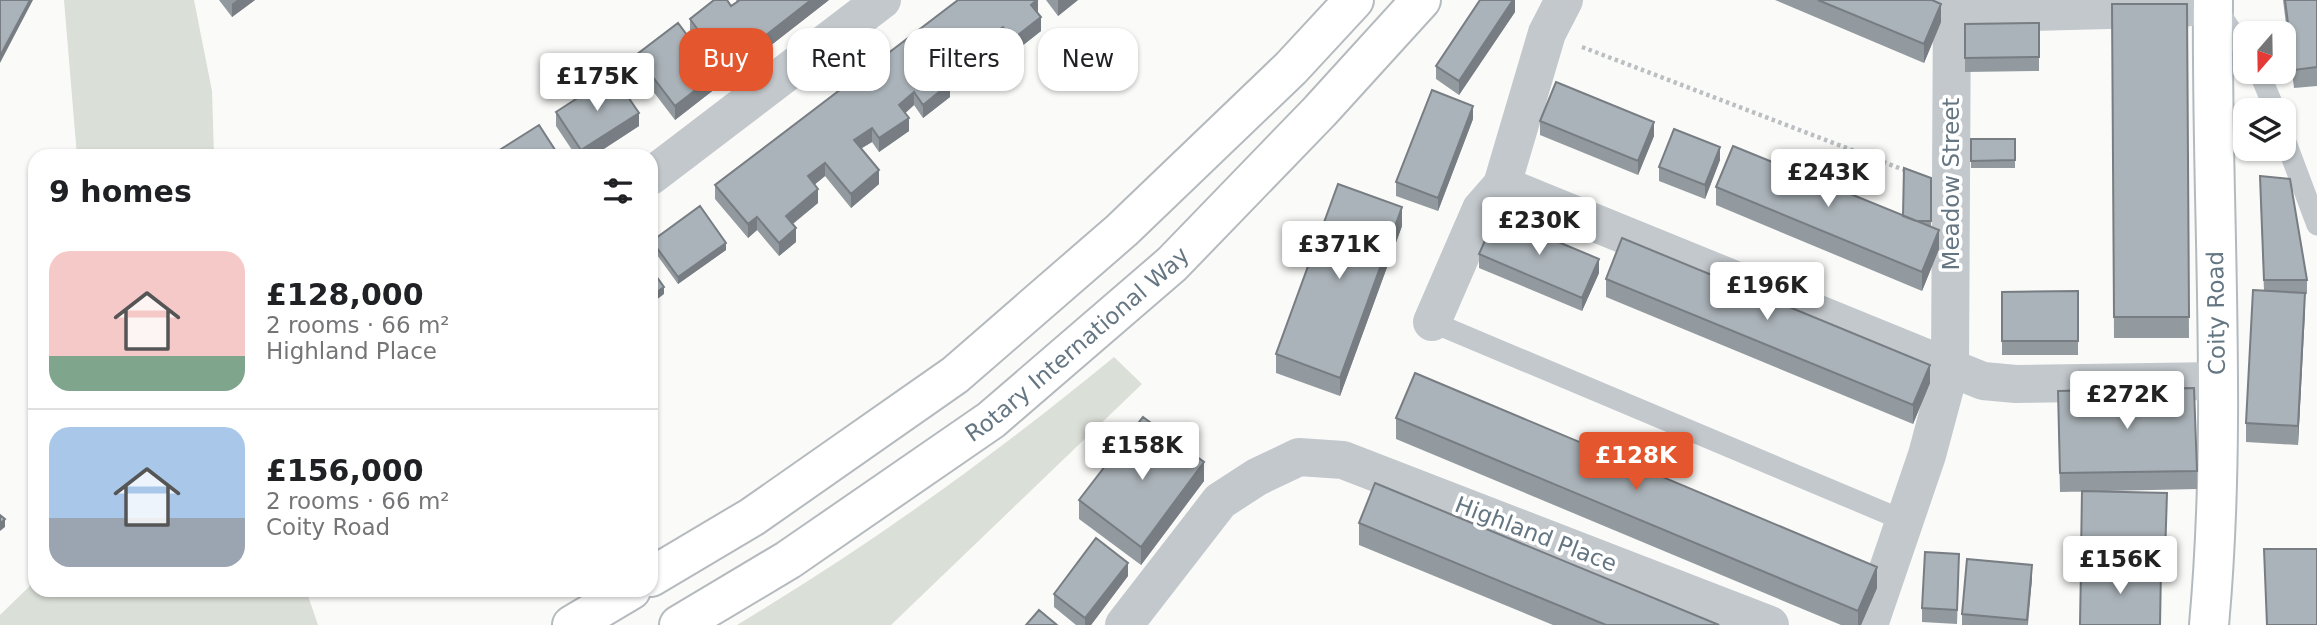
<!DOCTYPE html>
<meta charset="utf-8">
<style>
body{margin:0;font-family:"DejaVu Sans",sans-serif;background:#f6f6f6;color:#202124;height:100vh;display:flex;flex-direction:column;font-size:26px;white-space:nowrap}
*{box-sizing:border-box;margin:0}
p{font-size:23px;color:#757577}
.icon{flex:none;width:38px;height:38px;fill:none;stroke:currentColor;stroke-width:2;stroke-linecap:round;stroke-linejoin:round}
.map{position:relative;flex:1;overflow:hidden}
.details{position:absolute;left:28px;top:149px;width:630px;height:448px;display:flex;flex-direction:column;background:#fff;border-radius:21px;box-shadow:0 2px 5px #0004}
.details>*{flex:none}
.top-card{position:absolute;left:679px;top:28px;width:665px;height:63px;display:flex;gap:14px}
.needle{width:46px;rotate:200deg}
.fabs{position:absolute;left:2233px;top:21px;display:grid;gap:14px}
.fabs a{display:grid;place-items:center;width:63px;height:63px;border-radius:14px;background:#fff;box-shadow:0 2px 5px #0004;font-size:35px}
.price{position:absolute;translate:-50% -60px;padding:0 16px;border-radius:7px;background:#fff;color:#222;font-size:23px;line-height:46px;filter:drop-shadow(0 2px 4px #0008)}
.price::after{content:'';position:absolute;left:50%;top:42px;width:21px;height:16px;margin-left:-10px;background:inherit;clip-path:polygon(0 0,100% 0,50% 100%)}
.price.current{background:#e4572e;color:#fff}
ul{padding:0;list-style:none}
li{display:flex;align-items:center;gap:21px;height:175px;padding:0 21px}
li+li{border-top:2px solid #e0e0e0}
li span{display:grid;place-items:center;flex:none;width:196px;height:140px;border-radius:21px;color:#555}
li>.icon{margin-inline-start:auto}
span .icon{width:84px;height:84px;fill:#fffc;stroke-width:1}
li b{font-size:30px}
h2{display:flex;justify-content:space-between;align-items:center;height:84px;padding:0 21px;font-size:30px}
.pill{padding:0 24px;border-radius:21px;background:#fff;box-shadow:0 2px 5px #0004;font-size:24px;line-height:63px}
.pill.current{background:#e4572e;color:#fff}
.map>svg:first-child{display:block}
.green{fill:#dadfd7}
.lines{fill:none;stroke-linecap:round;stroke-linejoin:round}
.secondary-casing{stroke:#b3babf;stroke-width:42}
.primary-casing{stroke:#b5babe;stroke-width:42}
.path{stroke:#bbbfc2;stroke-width:4.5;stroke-dasharray:3.5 3.5;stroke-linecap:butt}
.lane{stroke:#c3c8cc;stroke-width:21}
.street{stroke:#c3c8cc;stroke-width:38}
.secondary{stroke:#fff;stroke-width:38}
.primary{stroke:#fff;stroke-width:38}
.wall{fill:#929a9f}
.shaded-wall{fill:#777d82}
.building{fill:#aab3b9;stroke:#777d82;stroke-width:2}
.labels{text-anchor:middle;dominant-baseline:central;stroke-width:7;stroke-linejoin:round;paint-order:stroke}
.street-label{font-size:23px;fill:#657683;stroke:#fff}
</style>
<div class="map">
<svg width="2317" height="625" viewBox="0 0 2317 625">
<rect width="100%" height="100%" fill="#fafaf8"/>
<!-- green -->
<path class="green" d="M64 0H194L212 91 214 156H77Z
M1114 357 1142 384 891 625H737C869 546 995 455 1114 357Z
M35 581V590H306L318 625H0V615Z"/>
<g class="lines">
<defs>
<path id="secondary" d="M2209 625C2228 418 2211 208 2213 0"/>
<g id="primary">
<path d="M651 577 752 517 955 375 1122 230 1291 68 1354 0"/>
<path d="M572 625 631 590"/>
<path id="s1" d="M679 625 788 560 991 420 1172 264 1320 111 1421 0"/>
</g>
</defs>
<!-- secondary casing -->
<use href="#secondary" class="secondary-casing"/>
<!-- primary casing -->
<use href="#primary" class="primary-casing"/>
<!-- path -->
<path class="path" d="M1582 47 1907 171"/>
<!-- lane -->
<path class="lane" d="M2217 9 2245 51
M2259 72 2275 110
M2284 137 2317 225
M1432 322 1905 521"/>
<!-- street -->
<path class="street" d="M1564 0 1547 33 1502 185 1983 381 2016 384 2218 381
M1952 14 2185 8 2213 2
M651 176 882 0
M1432 322 1481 209 1502 185
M1124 625 1220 501 1257 477 1299 457 1343 460 1770 625
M1869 625 1927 455 1950 369 1952 0"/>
<!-- secondary -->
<use href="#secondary" class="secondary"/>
<!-- primary -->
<use href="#primary" class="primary"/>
</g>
<!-- wall -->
<path class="wall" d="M219 0H255L232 17Z
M736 0H829L675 120 636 69V55L694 37 690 32V19L731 6 737 2Z
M958 0 1038 13 1041 31 1013 53 1003 40 994 47 997 65 969 87 959 74 948 81 950 97 923 118 914 105 905 113 909 131 879 152 872 142 861 148 879 184 851 208 825 176 814 185 818 203 793 224 796 242 779 256 757 230 748 238 715 199V185Z
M1046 0H1078L1058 16Z
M1515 0V12L1459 95 1436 79V66Z
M1775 0H1932L1941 22 1924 63Z
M2283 0H2317V86L2294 88Z
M2112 4H2187L2189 338H2114Z
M2039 23V71L1965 72V24Z
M556 112 639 126 593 156H576L556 126Z
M1473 119 1438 211 1396 196V182Z
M1540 121 1654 136 1638 175 1540 135Z
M1971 139H2015V168H1971Z
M1720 160 1705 199 1659 181V167Z
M1931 178V227L1939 249 1922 291 1716 205V187L1903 216Z
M2260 189 2307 280V294H2305L2298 445 2246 442V423L2264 291Z
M1402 226 1340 396 1276 373V354Z
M652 241 726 250 678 284 652 248Z
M1479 254 1599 273 1582 311 1479 268Z
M1606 279 1930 383 1913 424 1606 297Z
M2078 291V355H2002V292Z
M2058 410 2197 471V489L2060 492Z
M1396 418 1877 588 1861 625H1841L1396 439Z
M1204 481 1141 565 1079 519V500Z
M2082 491 2167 493 2165 570H2161L2080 625Z
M1359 523 1719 625H1553L1359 545Z
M1959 567 1957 624 1922 622V608Z
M1128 576 1091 625H1076L1054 607V594Z
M2032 579 2028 625H1962V614Z"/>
<!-- shaded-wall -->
<path class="shaded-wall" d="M30 0H33L0 63V56Z
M237 0H255L232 17V4Z
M811 0H829L675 120V106Z
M1038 0V13L1031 5Z
M1058 0H1078L1058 16Z
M1513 0H1515V12L1459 95V81Z
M1941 4V22L1924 63V44Z
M1041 17V31L1013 53V39Z
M1003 27V40L987 52V38Z
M997 52V65L969 87V74Z
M959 61V74L941 84V71Z
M950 83V97L923 118V105Z
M914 92V105L899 119V105Z
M1473 106V119L1438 211V198Z
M639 113V126L593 156H581V150Z
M909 118V131L879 152V138Z
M1654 122V136L1638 175V161Z
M872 128V142L854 153V140Z
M1720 147V160L1705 199V185Z
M825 163V176L808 190V176Z
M879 170V184L851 208V194Z
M818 189V203L786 229V216Z
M1402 207V226L1340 396V378Z
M757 217V230L748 238V224Z
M796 228V242L779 256V243Z
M1939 230V249L1922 291V272Z
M726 243V250L678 284V277Z
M1599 259V273L1582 311V298Z
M664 287V294L651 304V296Z
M2305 293V312L2298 445V426Z
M1930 365V383L1913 424V405Z
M1204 462V481L1141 565V547Z
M5 519V527L0 531V524Z
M1128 563V576L1091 625H1085V618Z
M2032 565V579L2027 625V620Z
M1877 567V588L1861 625H1858V611Z"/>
<!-- building -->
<path class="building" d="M0 0H30L0 56Z
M714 0H727L731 6 740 0H811L675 106 636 55 678 23 690 39 701 34 690 19Z
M958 0H1037L1031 5 1041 17 1013 39 1003 27 987 38 997 52 969 74 959 61 941 71 950 83 923 105 914 92 899 105 909 118 879 138 872 128 854 140 879 170 851 194 825 163 808 176 818 189 786 216 796 228 779 243 757 217 748 224 715 185Z
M1480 0H1513L1459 81 1436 66Z
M1818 0H1932L1941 4 1924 44Z
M2285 0H2317V67L2294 70Z
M2112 4H2187L2189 317H2114Z
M2039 23V57L1965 58V24Z
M613 75 639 113 581 150 556 112Z
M1556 82 1654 122 1638 161 1540 121Z
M1432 90 1473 106 1438 198 1396 182Z
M539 125 559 156H490Z
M1674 129 1720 147 1705 185 1659 167Z
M1971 139H2015V160L1971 161Z
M1733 146 1939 230 1922 272 1716 187Z
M1904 168 1931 178V221H1916L1903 216Z
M2260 176 2290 179 2307 280H2264Z
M1338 184 1402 207 1340 378 1276 354Z
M700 206 726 243 678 277 652 241Z
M1496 216 1599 259 1582 298 1479 254Z
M1622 238 1930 365 1913 405 1606 279Z
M651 269 664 287 651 296Z
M2253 290 2305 293 2298 426 2246 423Z
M2078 291V341H2002V292Z
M1415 373 1877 567 1858 611 1396 418Z
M2194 388 2197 471 2060 473 2058 391Z
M1143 417 1204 462 1141 547 1079 500Z
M1375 483 1719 625H1606L1359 523Z
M2082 491 2167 493 2165 556 2081 555Z
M0 515 5 519 0 524Z
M1096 538 1128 563 1085 618 1054 594Z
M2264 549H2317V625H2267Z
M1925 552 1959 554 1957 610 1922 608Z
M1967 559 2032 565 2027 620 1962 614Z
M2081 567 2161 568 2160 625H2080Z
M1039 610 1057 625H1026Z"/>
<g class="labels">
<!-- street labels -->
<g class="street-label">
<text transform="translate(1951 184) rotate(-90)">Meadow Street</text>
<text transform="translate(2216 313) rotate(-91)">Coity Road</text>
<text stroke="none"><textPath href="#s1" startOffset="488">Rotary International Way</textPath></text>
<text transform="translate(1536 534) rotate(21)">Highland Place</text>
</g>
</g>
</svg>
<div class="fabs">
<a><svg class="needle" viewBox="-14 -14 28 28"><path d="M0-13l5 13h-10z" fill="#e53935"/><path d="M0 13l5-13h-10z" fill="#757577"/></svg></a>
<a><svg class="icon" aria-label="layers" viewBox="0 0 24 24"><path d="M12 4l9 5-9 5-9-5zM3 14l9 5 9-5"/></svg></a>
</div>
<b class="price" style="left:597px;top:113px">£175K</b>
<b class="price" style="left:1828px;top:209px">£243K</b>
<b class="price" style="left:1539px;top:257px">£230K</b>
<b class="price" style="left:1339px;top:281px">£371K</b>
<b class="price" style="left:1767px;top:322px">£196K</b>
<b class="price" style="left:2127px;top:431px">£272K</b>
<b class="price" style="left:1142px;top:482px">£158K</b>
<b class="price current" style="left:1636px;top:492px">£128K</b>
<b class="price" style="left:2120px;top:596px">£156K</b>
<div class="top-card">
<a class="pill current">Buy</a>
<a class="pill">Rent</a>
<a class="pill">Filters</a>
<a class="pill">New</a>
</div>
<section class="details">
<h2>9 homes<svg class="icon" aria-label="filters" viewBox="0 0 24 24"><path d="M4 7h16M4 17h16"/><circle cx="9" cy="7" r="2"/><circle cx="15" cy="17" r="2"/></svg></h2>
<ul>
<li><span style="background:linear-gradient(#f6c9c9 75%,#7fa58c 0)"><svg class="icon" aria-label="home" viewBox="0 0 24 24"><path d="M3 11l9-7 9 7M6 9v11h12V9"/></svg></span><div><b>£128,000</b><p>2 rooms · 66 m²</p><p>Highland Place</p></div></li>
<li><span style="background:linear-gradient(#a9c7e8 65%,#9aa5b1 0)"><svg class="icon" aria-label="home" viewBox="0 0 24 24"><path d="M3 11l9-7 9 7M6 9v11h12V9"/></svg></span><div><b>£156,000</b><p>2 rooms · 66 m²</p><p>Coity Road</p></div></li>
</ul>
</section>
</div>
